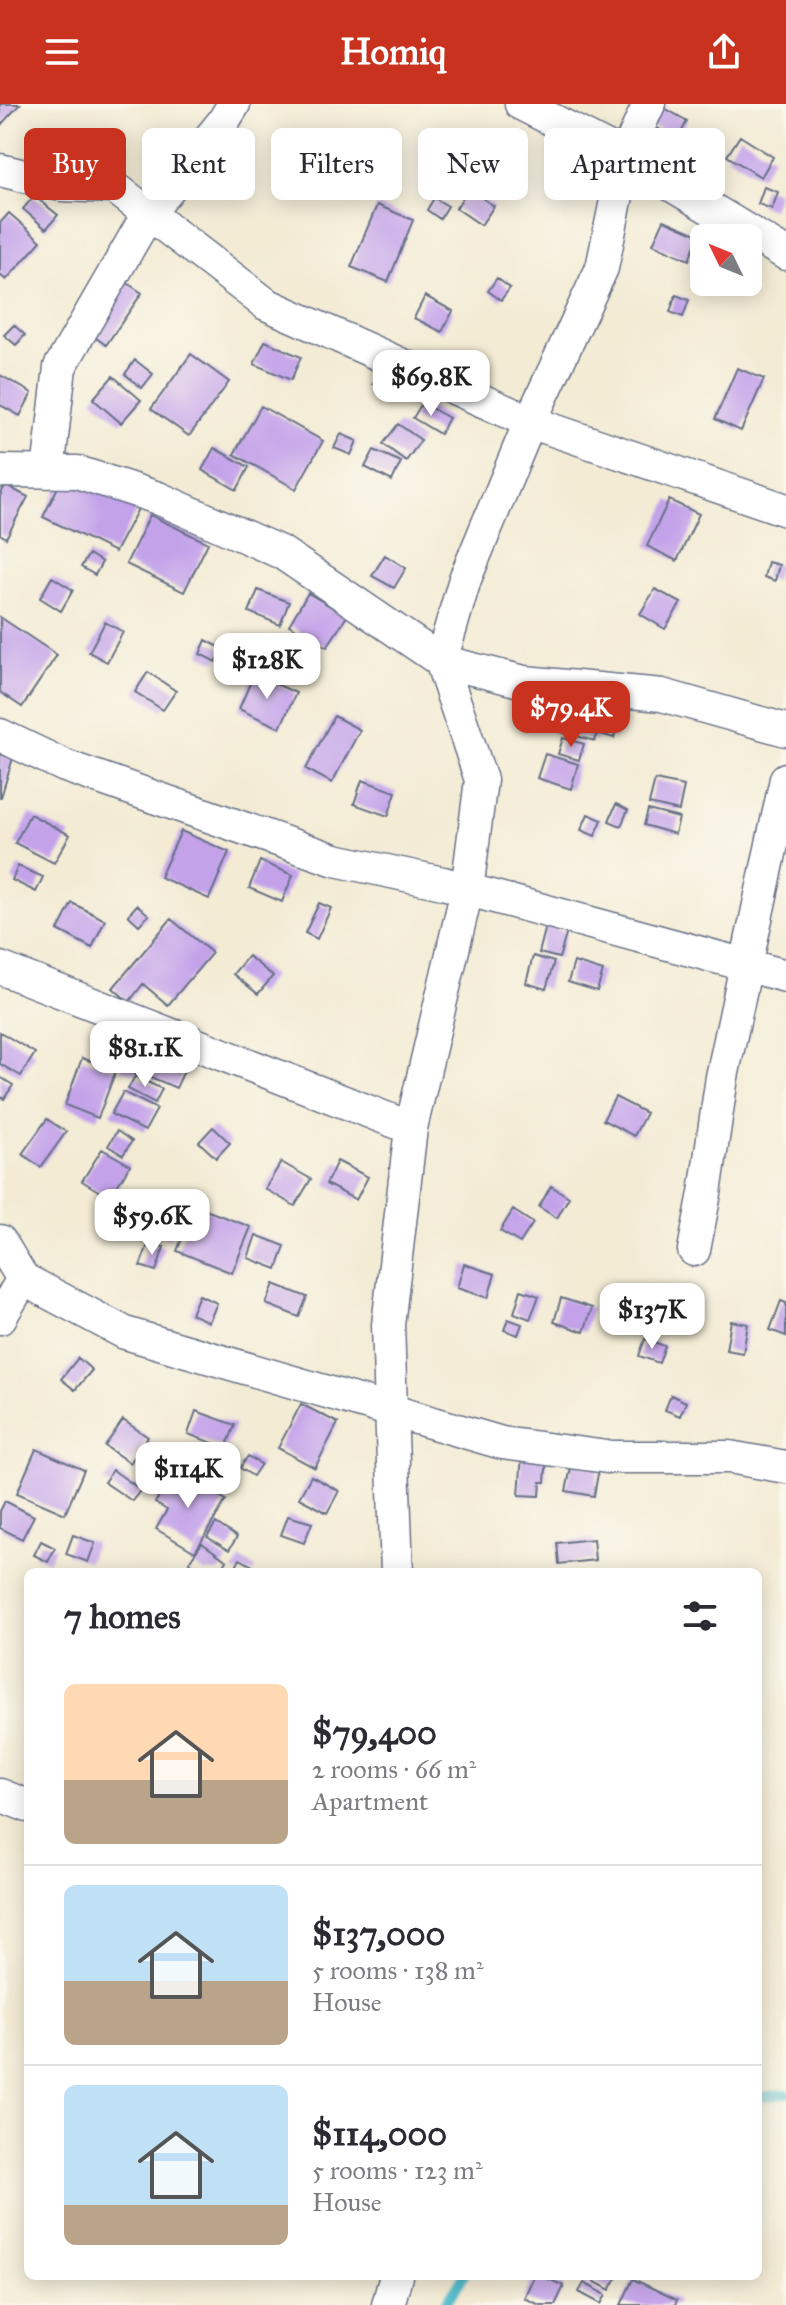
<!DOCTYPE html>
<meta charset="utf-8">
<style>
body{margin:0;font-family:"IM FELL Great Primer",serif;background:#f2f2f3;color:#2b2b33;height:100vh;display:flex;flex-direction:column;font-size:30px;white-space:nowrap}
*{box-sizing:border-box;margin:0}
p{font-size:26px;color:#7c7c81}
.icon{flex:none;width:44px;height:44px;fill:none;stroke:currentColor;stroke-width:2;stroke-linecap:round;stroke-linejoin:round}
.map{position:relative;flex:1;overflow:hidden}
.panel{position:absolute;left:24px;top:1464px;width:738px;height:712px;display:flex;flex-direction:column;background:#fff;border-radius:12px;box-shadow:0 4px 20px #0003}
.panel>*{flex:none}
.top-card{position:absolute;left:24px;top:24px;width:738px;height:72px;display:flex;gap:16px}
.needle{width:52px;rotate:313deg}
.buttons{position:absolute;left:690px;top:120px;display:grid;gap:16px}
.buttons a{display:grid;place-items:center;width:72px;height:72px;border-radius:12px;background:#fff;box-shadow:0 4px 20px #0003;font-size:40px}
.price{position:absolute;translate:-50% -68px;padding:0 18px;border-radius:16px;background:#fff;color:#222;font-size:26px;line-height:52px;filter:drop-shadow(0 2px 4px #0008)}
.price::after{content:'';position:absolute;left:50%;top:48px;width:24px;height:18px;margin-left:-12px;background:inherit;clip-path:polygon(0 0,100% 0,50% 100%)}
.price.active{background:#c8321e;color:#fff}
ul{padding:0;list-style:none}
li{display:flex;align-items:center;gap:24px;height:200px;padding:0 40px}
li+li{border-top:2px solid #e1e1e2}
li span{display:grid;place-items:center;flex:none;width:224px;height:160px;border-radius:12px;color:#555}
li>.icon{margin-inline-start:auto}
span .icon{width:96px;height:96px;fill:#fffc;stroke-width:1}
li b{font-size:34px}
h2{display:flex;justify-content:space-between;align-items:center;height:96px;padding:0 40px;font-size:34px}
.chip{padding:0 28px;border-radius:12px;background:#fff;box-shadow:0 4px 20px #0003;font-size:28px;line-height:72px}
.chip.active{background:#c8321e;color:#fff}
header{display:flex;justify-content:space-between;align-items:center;height:104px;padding:0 40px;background:#c8321e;color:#fff;font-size:36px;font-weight:700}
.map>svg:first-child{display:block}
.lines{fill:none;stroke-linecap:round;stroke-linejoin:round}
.stream{stroke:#52becd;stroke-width:10}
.building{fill:#c3a2ea}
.minor-casing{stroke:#677187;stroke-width:35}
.minor{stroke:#fff;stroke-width:32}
</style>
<header><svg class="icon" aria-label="menu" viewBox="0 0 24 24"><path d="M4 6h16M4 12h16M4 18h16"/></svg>Homiq<svg class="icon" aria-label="share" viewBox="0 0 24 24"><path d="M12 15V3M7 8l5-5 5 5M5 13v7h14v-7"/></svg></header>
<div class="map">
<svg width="786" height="2201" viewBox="0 0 786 2201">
<rect width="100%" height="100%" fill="#fbf7ec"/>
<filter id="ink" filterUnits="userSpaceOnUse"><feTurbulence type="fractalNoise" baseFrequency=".0125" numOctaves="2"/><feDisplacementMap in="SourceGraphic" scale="16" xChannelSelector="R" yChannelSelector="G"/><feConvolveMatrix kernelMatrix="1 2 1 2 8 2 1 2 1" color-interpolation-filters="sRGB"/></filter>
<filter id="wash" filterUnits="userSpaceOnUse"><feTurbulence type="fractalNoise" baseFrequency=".006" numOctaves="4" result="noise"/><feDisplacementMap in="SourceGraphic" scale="32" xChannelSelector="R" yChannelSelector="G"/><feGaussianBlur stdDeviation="1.8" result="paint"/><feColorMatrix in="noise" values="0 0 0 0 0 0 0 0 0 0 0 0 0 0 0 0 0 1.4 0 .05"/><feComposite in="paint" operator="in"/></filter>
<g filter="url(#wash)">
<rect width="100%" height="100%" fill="#f3ebd4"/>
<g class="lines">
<!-- stream -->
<path class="stream" d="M758 1993 786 1990
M444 2201 464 2172"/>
</g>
<g id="blocks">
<!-- building -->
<path class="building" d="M0 0H20L0 22Z
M659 1 687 17 678 35 649 20Z
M740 32 773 53 761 73 727 52Z
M680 38 692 45 684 61 671 54Z
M764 83 778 88 772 105 758 100Z
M469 85 494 102 481 121 456 104Z
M34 92 58 111 46 125 23 105Z
M434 94 448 102 440 115 427 106Z
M377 101 413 116 388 178 351 163Z
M9 109 41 137 6 176 0 171V119Z
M664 116 699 131 689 156 653 140Z
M497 174 510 184 501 196 488 187Z
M124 177 142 189 106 241 89 229Z
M676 191 689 196 683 213 670 208Z
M425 192 453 207 442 228 414 214Z
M14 221 25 231 16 241 4 231Z
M265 237 301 253 291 276 254 260Z
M191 250 229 278 189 332 151 305Z
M384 255 421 271 411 296 373 280Z
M135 256 153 270 142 284 125 270Z
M737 264 764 275 741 327 715 315Z
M0 271 32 289 20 312 0 301Z
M113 272 141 296 121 319 93 295Z
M422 299 449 314 440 330 413 314Z
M261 302 323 337 296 385 234 350Z
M398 320 421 336 406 357 383 340Z
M341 330 357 337 351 351 334 344Z
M214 344 249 363 237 386 202 366Z
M374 346 401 358 392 377 365 363Z
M65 369 138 405 115 448 43 413Z
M5 381 28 393 6 434 0 430V392Z
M669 396 699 410 677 457 647 442Z
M150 411 208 439 184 488 126 460Z
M89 450 102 458 95 471 81 463Z
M385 451 406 464 394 484 372 472Z
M768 458 779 461 775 477 764 473Z
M52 473 73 486 61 507 40 494Z
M655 485 681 499 665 525 640 510Z
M258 486 289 498 280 521 249 508Z
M308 489 347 512 327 543 289 521Z
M0 513 57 551 22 603 0 588Z
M105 518 123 528 107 558 89 548Z
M206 536 223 545 216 558 200 550Z
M148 568 176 587 163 606 135 588Z
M254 570 296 589 280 624 239 605Z
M586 587 624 598 614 634 597 629 595 637 550 625 558 599 581 605Z
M334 612 360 626 332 679 306 665Z
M563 634 584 640 579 656 558 650Z
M0 650 13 654 1 693H0Z
M545 650 578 660 571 685 537 674Z
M362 676 396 688 388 712 354 700Z
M655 676 684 682 679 707 649 700Z
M616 700 628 706 621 722 609 717Z
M648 706 679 714 675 730 644 721Z
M30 710 70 731 54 759 15 739Z
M588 710 602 716 595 732 581 726Z
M181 727 229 748 209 795 160 773Z
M260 757 293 771 282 798 249 784Z
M18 762 43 773 36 788 12 776Z
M72 799 105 816 92 844 58 826Z
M319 799 331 804 317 835 305 829Z
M137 801 149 811 139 821 128 811Z
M171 815 212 849 168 901 143 880 129 898 113 884Z
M546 822 567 828 559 854 539 849Z
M248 852 273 872 258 890 233 870Z
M533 852 554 858 546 885 526 879Z
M574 858 603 867 597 887 568 878Z
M0 928 35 949 21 972 0 960Z
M131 937 145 941 136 970 121 966Z
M161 942 190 954 176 984 148 972Z
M82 954 116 966 98 1014 65 1001Z
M135 972 162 985 155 999 128 985Z
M0 973 13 981 4 995 0 992Z
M123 988 157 1005 145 1027 111 1010Z
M615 993 646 1009 634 1032 603 1016Z
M47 1015 66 1028 41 1063 22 1050Z
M213 1023 230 1039 216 1054 199 1038Z
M117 1027 132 1037 123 1051 108 1042Z
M102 1045 130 1061 110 1094 82 1077Z
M337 1057 368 1073 356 1096 326 1080Z
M281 1058 311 1075 295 1102 265 1085Z
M551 1082 569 1093 557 1114 539 1103Z
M195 1102 251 1123 232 1169 177 1147Z
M147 1103 177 1113 169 1135 139 1125Z
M513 1106 533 1119 520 1139 500 1127Z
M256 1131 285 1142 277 1165 248 1154Z
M149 1138 164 1143 156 1167 140 1162Z
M464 1160 495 1170 488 1194 457 1184Z
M274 1180 307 1193 299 1213 266 1200Z
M521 1186 539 1192 530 1215 514 1209Z
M199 1191 217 1199 209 1218 191 1210Z
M561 1194 592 1204 584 1228 554 1218Z
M646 1194 677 1204 670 1225 639 1215Z
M781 1197 786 1199V1232L770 1226Z
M508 1215 522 1220 518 1231 504 1226Z
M731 1217 748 1220 743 1249 726 1246Z
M645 1235 665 1242 659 1259 639 1252Z
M78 1254 92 1266 75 1286 61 1275Z
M671 1291 686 1298 680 1312 665 1306Z
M301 1300 338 1319 315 1364 278 1344Z
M196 1307 235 1321 226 1344 188 1330Z
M123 1316 148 1333 130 1359 105 1342Z
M148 1338 174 1353 163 1371 138 1356Z
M36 1345 84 1366 65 1410 17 1389Z
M522 1350 547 1352 545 1378H541L540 1392 519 1391Z
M248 1352 261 1360 253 1372 240 1364Z
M572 1359 599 1364 594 1392 566 1387Z
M176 1365 226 1396 195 1448 156 1425 167 1406 155 1399Z
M113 1366 141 1386 132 1397 104 1378Z
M311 1372 339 1387 327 1409 299 1394Z
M5 1397 34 1412 22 1435 0 1424V1407Z
M288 1412 312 1419 304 1439 281 1431Z
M216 1419 237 1433 229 1446 207 1433Z
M73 1431 95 1439 88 1458 66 1450Z
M593 1435 595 1456 559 1460 557 1439Z
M41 1437 55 1444 48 1458 34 1451Z
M202 1439 227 1457 219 1468H204L189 1458Z
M240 1455 256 1464 254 1468H233Z
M534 2172H542L564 2182 555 2201H540L524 2194Z
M584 2172H618L610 2186Z
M633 2175 677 2196 675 2201H621Z
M584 2179 606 2191 601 2200 579 2188Z"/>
</g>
</g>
<g filter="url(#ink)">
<use href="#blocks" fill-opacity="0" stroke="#677187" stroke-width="2"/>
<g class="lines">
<defs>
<path id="minor" d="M521 0 625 53 786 150
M0 66 61 81 114 83 266 200 530 318 786 406
M0 367 77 368 158 394 282 449 441 557 524 578 662 591 786 626
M48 368 60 263 148 110 223 18 234 0
M0 631 65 662 335 756 443 779 786 872
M0 864 411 1024
M0 1137 23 1175 125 1229 502 1339 607 1353H729L786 1363
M694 1146 705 1089 722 973 786 675
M0 1214 23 1175
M397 1468 388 1221 411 1024 467 786 481 676 441 557 465 475 530 318 602 164 625 53 649 0
M0 1691 28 1702
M388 2201 396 2172"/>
</defs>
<!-- minor casing -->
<use href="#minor" class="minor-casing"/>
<!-- minor -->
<use href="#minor" class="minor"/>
</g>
</g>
</svg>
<div class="buttons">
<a><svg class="needle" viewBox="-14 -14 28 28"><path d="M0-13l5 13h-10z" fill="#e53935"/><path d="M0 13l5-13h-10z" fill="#7c7c81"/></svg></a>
</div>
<b class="price" style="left:431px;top:314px">$69.8K</b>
<b class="price" style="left:267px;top:597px">$128K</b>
<b class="price active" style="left:571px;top:645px">$79.4K</b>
<b class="price" style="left:145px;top:985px">$81.1K</b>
<b class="price" style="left:152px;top:1153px">$59.6K</b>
<b class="price" style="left:652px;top:1247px">$137K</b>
<b class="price" style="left:188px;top:1406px">$114K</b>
<div class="top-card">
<a class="chip active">Buy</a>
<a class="chip">Rent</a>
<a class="chip">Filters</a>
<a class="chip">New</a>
<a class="chip">Apartment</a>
</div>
<section class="panel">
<h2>7 homes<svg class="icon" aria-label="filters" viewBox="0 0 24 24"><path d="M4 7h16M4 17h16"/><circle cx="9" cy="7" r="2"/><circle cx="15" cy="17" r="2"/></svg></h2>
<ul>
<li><span style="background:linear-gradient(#ffd9b3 60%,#b9a48a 0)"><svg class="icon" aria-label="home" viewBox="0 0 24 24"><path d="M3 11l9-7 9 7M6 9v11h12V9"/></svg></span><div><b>$79,400</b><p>2 rooms · 66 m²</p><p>Apartment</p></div></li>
<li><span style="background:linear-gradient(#bfe0f5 60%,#b9a48a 0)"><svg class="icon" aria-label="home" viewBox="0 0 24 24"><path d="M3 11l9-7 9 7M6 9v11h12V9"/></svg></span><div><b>$137,000</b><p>5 rooms · 138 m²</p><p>House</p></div></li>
<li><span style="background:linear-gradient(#bfe0f5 75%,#b9a48a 0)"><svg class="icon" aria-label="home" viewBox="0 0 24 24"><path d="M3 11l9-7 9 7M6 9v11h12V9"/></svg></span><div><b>$114,000</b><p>5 rooms · 123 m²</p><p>House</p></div></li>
</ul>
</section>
</div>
